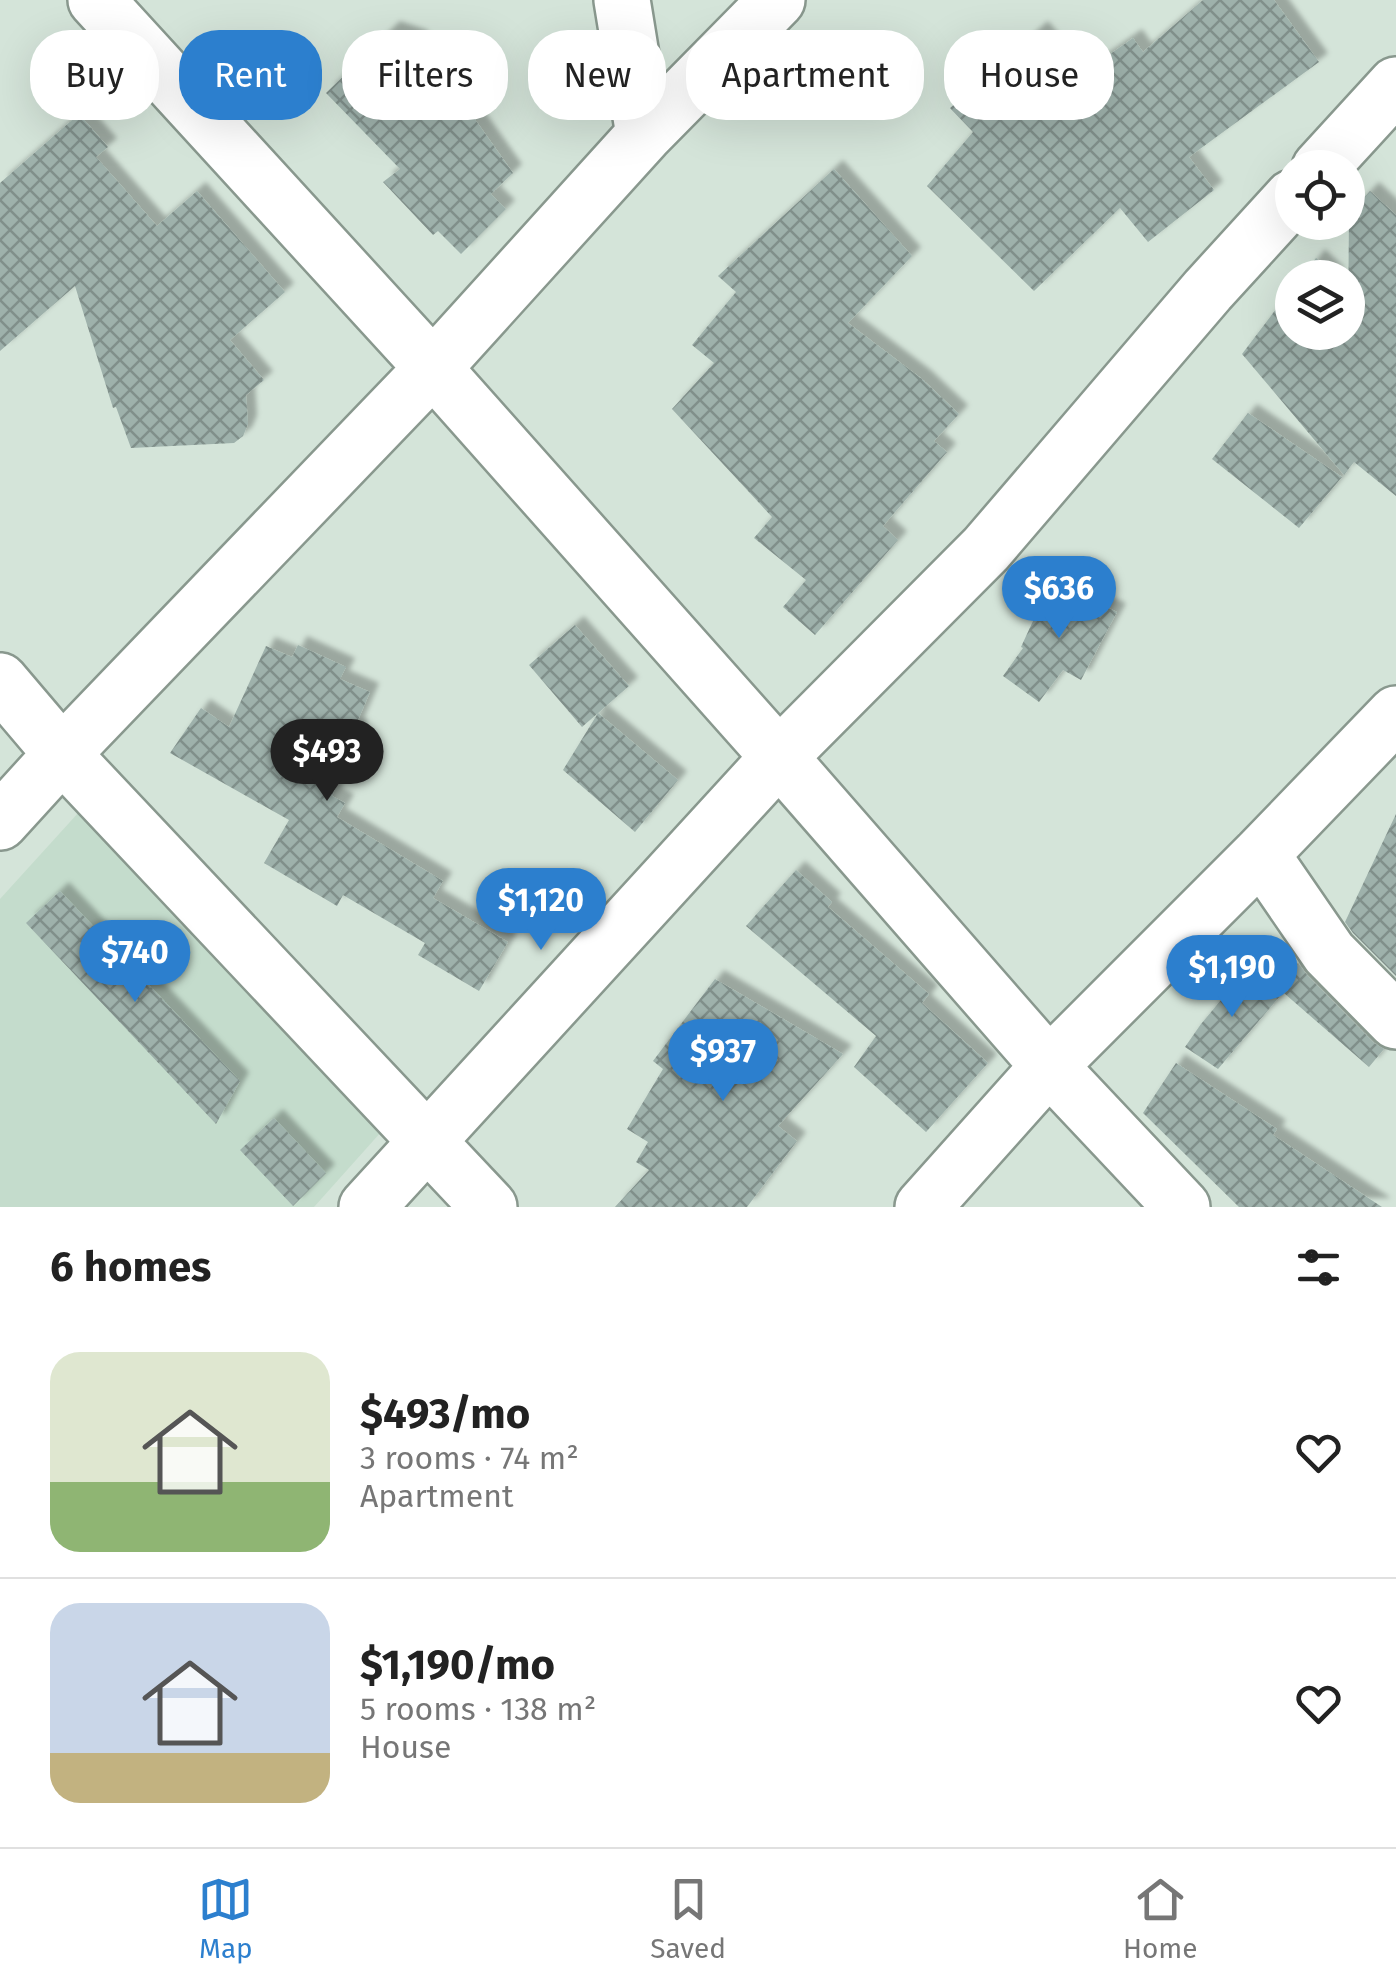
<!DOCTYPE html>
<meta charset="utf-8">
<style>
body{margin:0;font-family:"Fira Sans",sans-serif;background:#f6f6f6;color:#222;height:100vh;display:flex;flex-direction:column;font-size:38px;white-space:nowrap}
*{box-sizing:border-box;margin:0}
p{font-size:32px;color:#767676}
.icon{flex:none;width:55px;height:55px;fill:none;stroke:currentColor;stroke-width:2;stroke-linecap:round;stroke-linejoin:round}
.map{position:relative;height:1207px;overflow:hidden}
.drawer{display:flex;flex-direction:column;background:#fff;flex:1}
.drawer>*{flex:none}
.hud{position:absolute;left:30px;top:30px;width:1338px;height:90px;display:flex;gap:20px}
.controls{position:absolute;left:1275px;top:150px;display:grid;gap:20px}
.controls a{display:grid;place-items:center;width:90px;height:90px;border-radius:50%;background:#fff;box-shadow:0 10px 40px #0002;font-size:50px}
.price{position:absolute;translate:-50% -85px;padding:0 22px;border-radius:35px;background:#2c7fce;color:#fff;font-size:32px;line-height:65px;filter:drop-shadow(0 2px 5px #0008)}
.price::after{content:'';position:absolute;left:50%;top:60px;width:30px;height:22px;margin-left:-15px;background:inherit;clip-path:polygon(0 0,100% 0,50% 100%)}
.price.selected{background:#222;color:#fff}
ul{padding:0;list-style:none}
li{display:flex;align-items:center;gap:30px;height:250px;padding:0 50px}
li+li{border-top:2px solid #e0e0e0}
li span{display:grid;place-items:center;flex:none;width:280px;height:200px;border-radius:30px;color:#555}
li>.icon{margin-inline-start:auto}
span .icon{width:120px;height:120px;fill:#fffc;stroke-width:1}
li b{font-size:42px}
h2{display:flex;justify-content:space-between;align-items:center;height:120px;padding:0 50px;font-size:42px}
.tag{padding:0 35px;border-radius:40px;background:#fff;box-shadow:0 10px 40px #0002;font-size:35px;line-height:90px}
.tag.selected{background:#2c7fce;color:#fff}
.menu{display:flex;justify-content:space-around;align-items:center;height:140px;border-top:2px solid #e0e0e0;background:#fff;font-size:28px;color:#767676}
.menu a{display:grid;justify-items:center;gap:5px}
.menu .selected{color:#2c7fce}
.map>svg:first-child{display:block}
.built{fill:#c4dccc}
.building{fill:url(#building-cross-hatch);filter:url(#shadow)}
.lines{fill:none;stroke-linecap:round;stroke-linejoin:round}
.minor-casing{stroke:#89988e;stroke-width:60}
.minor{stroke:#fff;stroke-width:55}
</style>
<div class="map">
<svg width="1396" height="1207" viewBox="0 0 1396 1207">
<defs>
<pattern id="building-cross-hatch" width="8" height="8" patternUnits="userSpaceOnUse" patternTransform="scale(2.5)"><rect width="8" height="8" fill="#9eb1ab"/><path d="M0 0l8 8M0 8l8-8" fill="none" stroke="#808f8a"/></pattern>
<filter id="shadow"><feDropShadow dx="9" dy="-9" stdDeviation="2.5" flood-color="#0004"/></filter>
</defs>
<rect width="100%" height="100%" fill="#d4e4d9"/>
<!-- built -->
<path class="built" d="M79 812 390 1122 314 1207H0V899Z"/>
<!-- building -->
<path class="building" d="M1203 0H1274L1319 62 1189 157 1214 190 1148 242 1120 208 1034 291 927 186 973 132 950 108 1039 30 1079 76 1133 38 1143 52Z
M391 30 418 39 513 173 491 194 506 209 461 254 438 231 433 235 383 182 400 169 326 93Z
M79 114 108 147 96 157 157 226 197 191 285 292 230 340 264 380 246 395 248 424 243 436 234 443 131 448 116 407 113 408 75 286 0 351V183Z
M834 169 912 256 848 323 922 379 959 414 934 441 947 452 883 526 898 540 815 635 783 607 806 580 754 538 772 517 672 409 714 363 692 345 736 292 718 276Z
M1370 191 1396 215V496L1354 462 1344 475 1242 354 1292 288V332H1348L1349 214Z
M1316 258 1337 278H1301Z
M1248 413 1342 477 1299 528 1212 459Z
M1051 582 1117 612 1081 680 1063 670 1039 702 1003 676 1023 648 1021 647Z
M575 625 629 686 582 727 529 665Z
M298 645 346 667 340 679 370 692 355 727 359 729 332 796 345 803 337 817 443 881 433 898 508 942 479 991 418 955 425 943 343 895 337 906 264 863 289 820 170 753 201 708 229 727 266 646 292 657Z
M598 713 678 780 635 832 563 770Z
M1396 814V976L1353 933 1345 922Z
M796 870 832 902 828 907 929 994 922 1003 988 1063 926 1132 854 1067 876 1036 746 926Z
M60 891 240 1081 216 1124 26 923Z
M1298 963 1307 975 1374 1043 1384 1049 1369 1067 1277 987Z
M1247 969 1280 996 1218 1069 1185 1047 1201 1024Z
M715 979 843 1054 778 1126 797 1141 747 1207H615L649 1170 636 1162 648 1142 627 1129 663 1069 653 1061Z
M1176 1063 1277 1129 1273 1135 1382 1207H1239L1143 1113Z
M274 1118 326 1173 293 1206 240 1150Z"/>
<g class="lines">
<defs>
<path id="minor" d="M96 0 433 368 779 757 1049 1066 1182 1207
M622 0 644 135
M1320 168 1396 85
M0 681 62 754 489 1207
M0 822 62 754 433 368 644 135 777 0
M1261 854 1329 953 1396 1021
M367 1207 779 757 986 549 1208 290 1292 198
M923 1207 1049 1066 1261 854 1396 714"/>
</defs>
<!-- minor casing -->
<use href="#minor" class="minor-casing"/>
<!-- minor -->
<use href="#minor" class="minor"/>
</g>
</svg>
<div class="controls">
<a><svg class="icon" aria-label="locate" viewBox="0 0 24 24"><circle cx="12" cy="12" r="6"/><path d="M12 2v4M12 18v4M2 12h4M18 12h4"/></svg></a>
<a><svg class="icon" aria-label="layers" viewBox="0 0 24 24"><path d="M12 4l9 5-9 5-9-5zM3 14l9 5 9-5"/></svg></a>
</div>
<b class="price" style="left:1059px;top:641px">$636</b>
<b class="price selected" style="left:327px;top:804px">$493</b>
<b class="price" style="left:541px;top:953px">$1,120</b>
<b class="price" style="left:135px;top:1005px">$740</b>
<b class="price" style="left:1232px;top:1020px">$1,190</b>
<b class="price" style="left:723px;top:1104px">$937</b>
<div class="hud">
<a class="tag">Buy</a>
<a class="tag selected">Rent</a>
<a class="tag">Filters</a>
<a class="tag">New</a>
<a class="tag">Apartment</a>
<a class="tag">House</a>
</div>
</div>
<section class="drawer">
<h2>6 homes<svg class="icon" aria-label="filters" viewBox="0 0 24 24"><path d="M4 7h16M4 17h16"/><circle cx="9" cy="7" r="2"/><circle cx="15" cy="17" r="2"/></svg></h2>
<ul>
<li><span style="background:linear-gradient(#dfe7d0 65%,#8fb573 0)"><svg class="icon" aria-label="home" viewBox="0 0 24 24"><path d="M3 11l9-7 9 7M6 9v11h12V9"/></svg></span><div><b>$493/mo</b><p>3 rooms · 74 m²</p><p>Apartment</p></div><svg class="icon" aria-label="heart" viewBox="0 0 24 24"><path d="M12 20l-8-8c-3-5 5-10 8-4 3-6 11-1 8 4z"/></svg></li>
<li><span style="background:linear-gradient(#c9d6e8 75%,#c2b280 0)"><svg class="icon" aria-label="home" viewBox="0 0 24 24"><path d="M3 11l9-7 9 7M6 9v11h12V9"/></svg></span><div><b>$1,190/mo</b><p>5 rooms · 138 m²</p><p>House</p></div><svg class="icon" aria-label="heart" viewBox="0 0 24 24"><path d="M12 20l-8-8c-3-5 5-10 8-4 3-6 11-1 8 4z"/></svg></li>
</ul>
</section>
<nav class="menu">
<a class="selected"><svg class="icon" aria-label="map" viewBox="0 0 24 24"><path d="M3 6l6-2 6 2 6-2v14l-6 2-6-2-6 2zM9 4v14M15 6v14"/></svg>Map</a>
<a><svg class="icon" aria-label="saved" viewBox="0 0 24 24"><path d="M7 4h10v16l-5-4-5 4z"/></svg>Saved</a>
<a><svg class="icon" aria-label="home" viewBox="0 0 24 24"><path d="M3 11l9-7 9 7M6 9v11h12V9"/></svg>Home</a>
</nav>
